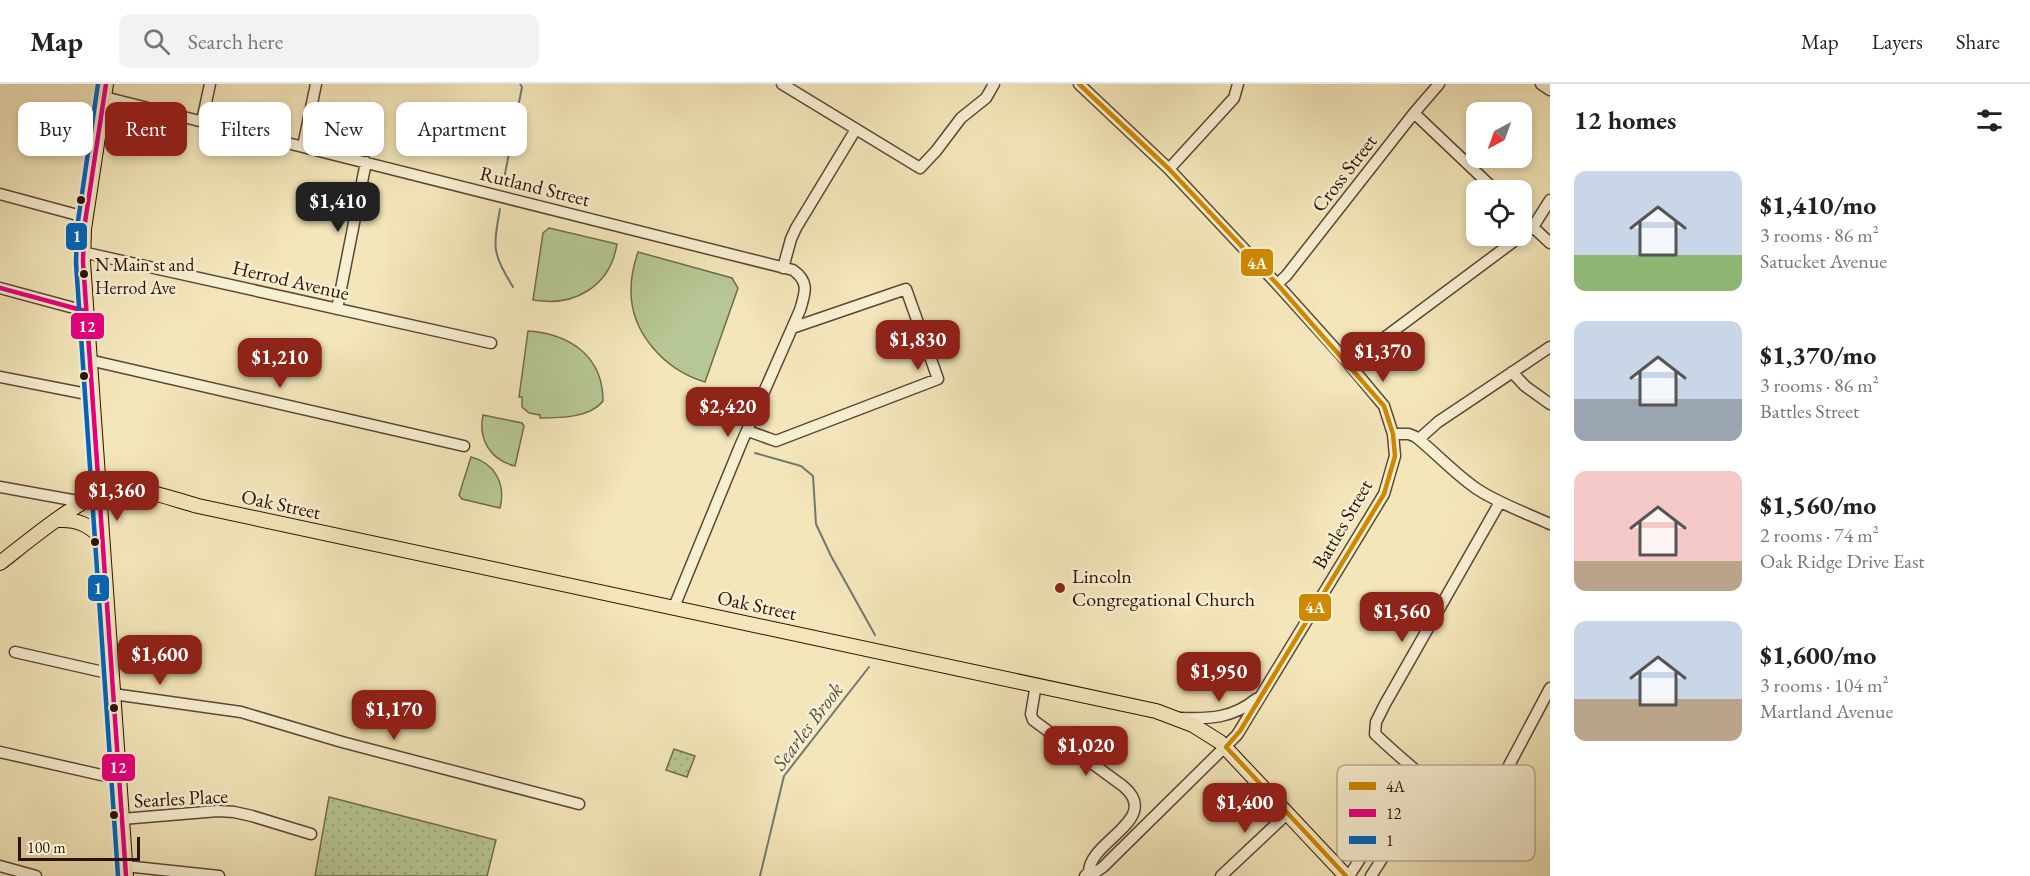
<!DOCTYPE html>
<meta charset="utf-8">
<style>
body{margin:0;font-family:"EB Garamond",serif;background:#f2f2f2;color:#222;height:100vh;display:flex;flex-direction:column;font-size:22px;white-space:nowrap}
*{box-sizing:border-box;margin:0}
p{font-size:20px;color:#767676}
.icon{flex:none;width:33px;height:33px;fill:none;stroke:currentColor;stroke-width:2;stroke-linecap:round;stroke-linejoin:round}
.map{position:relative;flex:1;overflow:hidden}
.sheet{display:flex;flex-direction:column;background:#fff;width:480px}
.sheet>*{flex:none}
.hud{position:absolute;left:18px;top:18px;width:570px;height:54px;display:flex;gap:12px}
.needle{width:39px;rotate:221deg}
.tools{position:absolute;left:1466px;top:18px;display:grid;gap:12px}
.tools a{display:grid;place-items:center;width:66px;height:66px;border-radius:12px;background:#fff;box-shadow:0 3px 9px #0003;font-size:30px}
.scale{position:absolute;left:18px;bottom:15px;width:122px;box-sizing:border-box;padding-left:6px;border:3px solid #2c1106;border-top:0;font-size:16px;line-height:21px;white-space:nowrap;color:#2c1106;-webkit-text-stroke:4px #f7efd2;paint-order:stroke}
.price{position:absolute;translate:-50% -51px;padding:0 14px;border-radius:12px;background:#8f2418;color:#fff;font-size:20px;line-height:39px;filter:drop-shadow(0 2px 3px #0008)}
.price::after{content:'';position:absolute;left:50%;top:36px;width:18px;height:14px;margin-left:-9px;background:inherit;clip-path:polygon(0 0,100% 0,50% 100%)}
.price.current{background:#222;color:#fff}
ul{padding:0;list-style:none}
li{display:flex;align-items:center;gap:18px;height:150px;padding:0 24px}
li span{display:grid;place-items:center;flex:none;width:168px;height:120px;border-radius:12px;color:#555}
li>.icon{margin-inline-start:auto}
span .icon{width:72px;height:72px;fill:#fffc;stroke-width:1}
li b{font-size:26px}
h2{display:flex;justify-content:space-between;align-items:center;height:72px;padding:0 24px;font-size:26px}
.chip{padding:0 21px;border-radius:12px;background:#fff;box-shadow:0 3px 9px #0003;font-size:21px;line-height:54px}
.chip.current{background:#8f2418;color:#fff}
header{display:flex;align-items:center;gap:36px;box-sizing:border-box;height:84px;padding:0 30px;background:#fff;border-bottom:2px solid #e0e0e0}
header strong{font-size:28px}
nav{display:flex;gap:33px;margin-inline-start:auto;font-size:21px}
.search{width:420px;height:54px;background:#f2f2f2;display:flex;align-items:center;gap:15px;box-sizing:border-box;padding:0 21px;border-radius:12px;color:#767676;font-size:22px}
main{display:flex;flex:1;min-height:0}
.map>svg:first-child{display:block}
.grass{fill:#b6c694;stroke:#716c4d;stroke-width:1.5}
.park{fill:url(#park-dots);stroke:#716c4d;stroke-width:1.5}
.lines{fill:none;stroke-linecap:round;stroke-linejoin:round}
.stream{stroke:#707971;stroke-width:2}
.minor-casing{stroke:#5e4633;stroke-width:13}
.major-casing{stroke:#2c1106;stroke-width:16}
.minor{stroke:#f7efd2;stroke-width:10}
.major{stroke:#f3e6ba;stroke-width:14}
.bus-1-casing{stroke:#f7efd2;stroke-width:9}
.bus-2-casing{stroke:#f7efd2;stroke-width:9}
.bus-3-casing{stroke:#f7efd2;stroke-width:9}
.bus-1{stroke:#ce8801;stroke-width:4.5}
.bus-2{stroke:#e5007d;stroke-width:4.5}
.bus-3{stroke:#0065bd;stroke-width:4.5}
.bus-dot{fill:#2c1106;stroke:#f7efd2;stroke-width:2}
.poi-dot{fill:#8f2418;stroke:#f7efd2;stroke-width:2}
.labels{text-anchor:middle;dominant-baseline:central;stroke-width:5;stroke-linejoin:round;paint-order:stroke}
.bus-label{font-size:18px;fill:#2c1106;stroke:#f7efd2;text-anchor:start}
.street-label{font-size:20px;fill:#2c1106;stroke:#f7efd2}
.poi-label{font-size:20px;fill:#2c1106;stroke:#f7efd2;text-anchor:start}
.water-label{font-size:21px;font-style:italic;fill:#544e44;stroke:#f7efd2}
.key{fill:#f7efd2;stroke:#baac95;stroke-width:1.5}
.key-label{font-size:16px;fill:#2c1106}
.line-badge{stroke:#f7efd2;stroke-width:2}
.badge-label{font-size:16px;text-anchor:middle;font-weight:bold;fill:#fff}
</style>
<header>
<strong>Map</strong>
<div class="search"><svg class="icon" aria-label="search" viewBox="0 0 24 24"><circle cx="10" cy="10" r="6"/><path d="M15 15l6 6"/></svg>Search here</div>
<nav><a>Map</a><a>Layers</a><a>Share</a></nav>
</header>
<main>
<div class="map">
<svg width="1550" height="792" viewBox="0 0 1550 792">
<defs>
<pattern id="park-dots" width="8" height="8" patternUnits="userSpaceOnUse" patternTransform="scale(1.5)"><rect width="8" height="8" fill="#b6c694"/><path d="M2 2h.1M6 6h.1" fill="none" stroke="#9da97e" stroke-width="1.8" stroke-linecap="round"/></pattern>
</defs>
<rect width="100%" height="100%" fill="#f3e6ba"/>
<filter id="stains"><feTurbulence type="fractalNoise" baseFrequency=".00333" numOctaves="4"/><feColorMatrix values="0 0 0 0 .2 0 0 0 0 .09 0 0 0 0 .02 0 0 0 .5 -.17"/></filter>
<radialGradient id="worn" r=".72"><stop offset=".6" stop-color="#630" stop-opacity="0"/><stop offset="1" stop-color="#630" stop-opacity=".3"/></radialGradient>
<!-- grass -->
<path class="grass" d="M549 144 617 160C610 203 574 223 533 216L543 149Z
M638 168 732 194 738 204 705 298C665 286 630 249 631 205 631 192 634 180 638 168Z
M528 247C570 250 603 272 603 317 590 334 559 334 540 334V331L529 329 522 323V313H519Z
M483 331 522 339 524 342 515 382C490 376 478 355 483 331Z
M471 373C495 379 506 400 500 424L462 415 459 411Z"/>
<!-- park -->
<path class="park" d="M674 665 695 672 687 693 666 686Z
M329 713 496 756 487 792H315Z"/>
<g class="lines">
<!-- stream -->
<path class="stream" d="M503 100 522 3 520 0
M500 125C493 165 492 168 513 203
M755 369 801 382 813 392 816 440 831 472 875 551
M760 792 784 692 869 583"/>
<defs>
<path id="minor" d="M782 0 920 84 936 67 961 34 986 14 994 0
M1079 0 1169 85 1277 200 1349 280 1384 322 1393 350 1395 372 1384 410 1237 651 1103 783 1096 788H1089
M1541 0 1550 6
M104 13 793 186C810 198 805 209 800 226L741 360 674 523
M1414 29 1495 106
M202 37 210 0
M303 62 316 0
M1169 85 1234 14 1238 0
M0 110 85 133
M1521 132 1550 159
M82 168 491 259
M783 184 791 155 796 144 856 45
M1277 200 1286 192 1414 29 1439 0
M0 204 85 227
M337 225 366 78
M89 276 464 362
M1349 280 1533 143 1550 116
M1512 288 1525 302 1550 320
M0 293 92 311
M748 347 776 357 938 295 906 205 792 244
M1393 350H1409L1416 353C1437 370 1455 390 1477 405 1500 420 1526 429 1550 440
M1419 355 1438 338 1550 263
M0 403 83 418
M1500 418 1385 620 1376 638 1375 650C1393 667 1451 721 1474 719 1485 719 1490 712 1497 704L1550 604
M15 568 112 590
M1036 600 1031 630 1033 636 1123 702C1163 735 1089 757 1089 788L1085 792
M113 610 241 628 342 658 579 720
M1181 634C1210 635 1233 634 1256 615
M0 668 119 695
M122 735 218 727 234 728 252 732 311 750
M0 782 36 792
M125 782 219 792
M1221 792 1288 729
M1349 792 1417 687
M1371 792 1416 722 1436 701"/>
<path id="major" d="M106 0 84 145 83 178 126 792
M59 436C77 435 89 441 102 454
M0 479C25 460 87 407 116 405 143 403 172 415 198 422L1156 627 1193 641 1220 658 1346 792"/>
</defs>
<!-- minor casing -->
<use href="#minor" class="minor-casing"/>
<!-- major casing -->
<use href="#major" class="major-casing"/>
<!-- minor -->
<use href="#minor" class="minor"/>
<!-- major -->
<use href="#major" class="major"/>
<defs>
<path id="bus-1" d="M1079 0 1169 85 1277 200 1384 322 1393 350 1395 372 1384 410 1240 647 1226 663 1346 792"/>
<path id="bus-2" d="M106 0 84 145 83 178 126 792
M0 204 85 227"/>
<path id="bus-3" d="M98 0 77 144 76 179 118 792"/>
</defs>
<!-- bus-1 casing -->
<use href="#bus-1" class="bus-1-casing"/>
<!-- bus-2 casing -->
<use href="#bus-2" class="bus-2-casing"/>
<!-- bus-3 casing -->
<use href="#bus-3" class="bus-3-casing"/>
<!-- bus-1 -->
<use href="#bus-1" class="bus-1"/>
<!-- bus-2 -->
<use href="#bus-2" class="bus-2"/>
<!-- bus-3 -->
<use href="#bus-3" class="bus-3"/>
</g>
<!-- markers -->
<g class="bus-dot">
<circle cx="81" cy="116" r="5"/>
<circle cx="84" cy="190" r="5"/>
<circle cx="84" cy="292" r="5"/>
<circle cx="95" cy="458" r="5"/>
<circle cx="114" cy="624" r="5"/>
<circle cx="114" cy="731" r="5"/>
</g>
<circle class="poi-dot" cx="1060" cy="504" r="6"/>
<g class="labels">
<!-- bus labels -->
<g class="bus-label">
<text x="95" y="180">N Main st and<tspan x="95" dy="23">Herrod Ave</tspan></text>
</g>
<!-- street labels -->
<g class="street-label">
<text transform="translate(1344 89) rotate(-52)">Cross Street</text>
<text transform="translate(535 102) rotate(14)">Rutland Street</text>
<text transform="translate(291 196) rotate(13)">Herrod Avenue</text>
<text transform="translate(281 420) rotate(12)">Oak Street</text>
<text transform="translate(1342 440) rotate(-60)">Battles Street</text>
<text transform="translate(757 521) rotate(12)">Oak Street</text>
<text transform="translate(181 714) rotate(-3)">Searles Place</text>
</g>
<!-- poi labels -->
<g class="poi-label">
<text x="1072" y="492">Lincoln<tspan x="1072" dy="23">Congregational Church</tspan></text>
</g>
<!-- water labels -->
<g class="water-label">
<text transform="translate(807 642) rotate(-53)">Searles Brook</text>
</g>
</g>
<!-- legend -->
<rect x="1337" y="681" width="198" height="96" rx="9" class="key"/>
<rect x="1349" y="698" width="27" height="8" fill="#ce8801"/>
<rect x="1349" y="725" width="27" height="8" fill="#e5007d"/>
<rect x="1349" y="752" width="27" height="8" fill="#0065bd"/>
<g class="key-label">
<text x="1386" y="708">4A</text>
<text x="1386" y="735">12</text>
<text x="1386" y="762">1</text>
</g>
<g class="line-badge">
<rect x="65" y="138" width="23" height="29" rx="6" fill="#0065bd"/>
<rect x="1240" y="164" width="34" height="29" rx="6" fill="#ce8801"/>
<rect x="70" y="228" width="35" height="28" rx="6" fill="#e5007d"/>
<rect x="87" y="490" width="23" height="28" rx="6" fill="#0065bd"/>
<rect x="1298" y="509" width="34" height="29" rx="6" fill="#ce8801"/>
<rect x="101" y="669" width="35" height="29" rx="6" fill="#e5007d"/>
</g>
<g class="badge-label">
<text x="77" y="158">1</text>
<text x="1257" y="185">4A</text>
<text x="87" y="248">12</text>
<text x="98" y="510">1</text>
<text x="1315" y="529">4A</text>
<text x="118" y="689">12</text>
</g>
<rect width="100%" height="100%" filter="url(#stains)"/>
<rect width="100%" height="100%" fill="url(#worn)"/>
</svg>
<div class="tools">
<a><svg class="needle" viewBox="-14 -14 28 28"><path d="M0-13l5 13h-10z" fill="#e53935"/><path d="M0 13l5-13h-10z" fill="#767676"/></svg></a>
<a><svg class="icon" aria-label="locate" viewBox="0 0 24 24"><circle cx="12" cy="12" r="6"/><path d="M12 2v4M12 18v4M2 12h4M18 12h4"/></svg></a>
</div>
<div class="scale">100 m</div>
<b class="price current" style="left:338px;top:149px">$1,410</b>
<b class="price" style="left:918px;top:287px">$1,830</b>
<b class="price" style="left:1383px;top:299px">$1,370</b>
<b class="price" style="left:280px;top:305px">$1,210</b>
<b class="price" style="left:728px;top:354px">$2,420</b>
<b class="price" style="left:117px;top:438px">$1,360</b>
<b class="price" style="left:1402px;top:559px">$1,560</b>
<b class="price" style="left:160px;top:602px">$1,600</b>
<b class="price" style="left:1219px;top:619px">$1,950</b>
<b class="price" style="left:394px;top:657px">$1,170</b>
<b class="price" style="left:1086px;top:693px">$1,020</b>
<b class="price" style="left:1245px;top:750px">$1,400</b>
<div class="hud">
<a class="chip">Buy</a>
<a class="chip current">Rent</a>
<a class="chip">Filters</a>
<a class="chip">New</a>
<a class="chip">Apartment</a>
</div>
</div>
<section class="sheet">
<h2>12 homes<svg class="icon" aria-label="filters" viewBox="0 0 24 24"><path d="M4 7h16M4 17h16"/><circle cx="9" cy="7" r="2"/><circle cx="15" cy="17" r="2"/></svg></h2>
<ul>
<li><span style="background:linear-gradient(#c9d6e8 70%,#8fb573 0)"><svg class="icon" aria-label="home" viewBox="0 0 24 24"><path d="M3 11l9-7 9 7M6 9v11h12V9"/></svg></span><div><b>$1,410/mo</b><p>3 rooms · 86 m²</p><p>Satucket Avenue</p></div></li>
<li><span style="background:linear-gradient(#c9d6e8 65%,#9aa5b1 0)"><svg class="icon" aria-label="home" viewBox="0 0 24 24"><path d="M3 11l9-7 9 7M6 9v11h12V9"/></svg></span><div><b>$1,370/mo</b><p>3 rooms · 86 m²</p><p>Battles Street</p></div></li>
<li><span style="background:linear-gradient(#f6c9c9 75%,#b9a48a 0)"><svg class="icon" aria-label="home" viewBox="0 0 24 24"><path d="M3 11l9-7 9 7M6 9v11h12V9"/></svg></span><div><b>$1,560/mo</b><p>2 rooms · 74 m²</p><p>Oak Ridge Drive East</p></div></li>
<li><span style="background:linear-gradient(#c9d6e8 65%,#b9a48a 0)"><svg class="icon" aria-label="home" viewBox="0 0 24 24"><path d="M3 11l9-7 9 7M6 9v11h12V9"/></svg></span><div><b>$1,600/mo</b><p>3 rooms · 104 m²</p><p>Martland Avenue</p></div></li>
</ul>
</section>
</main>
